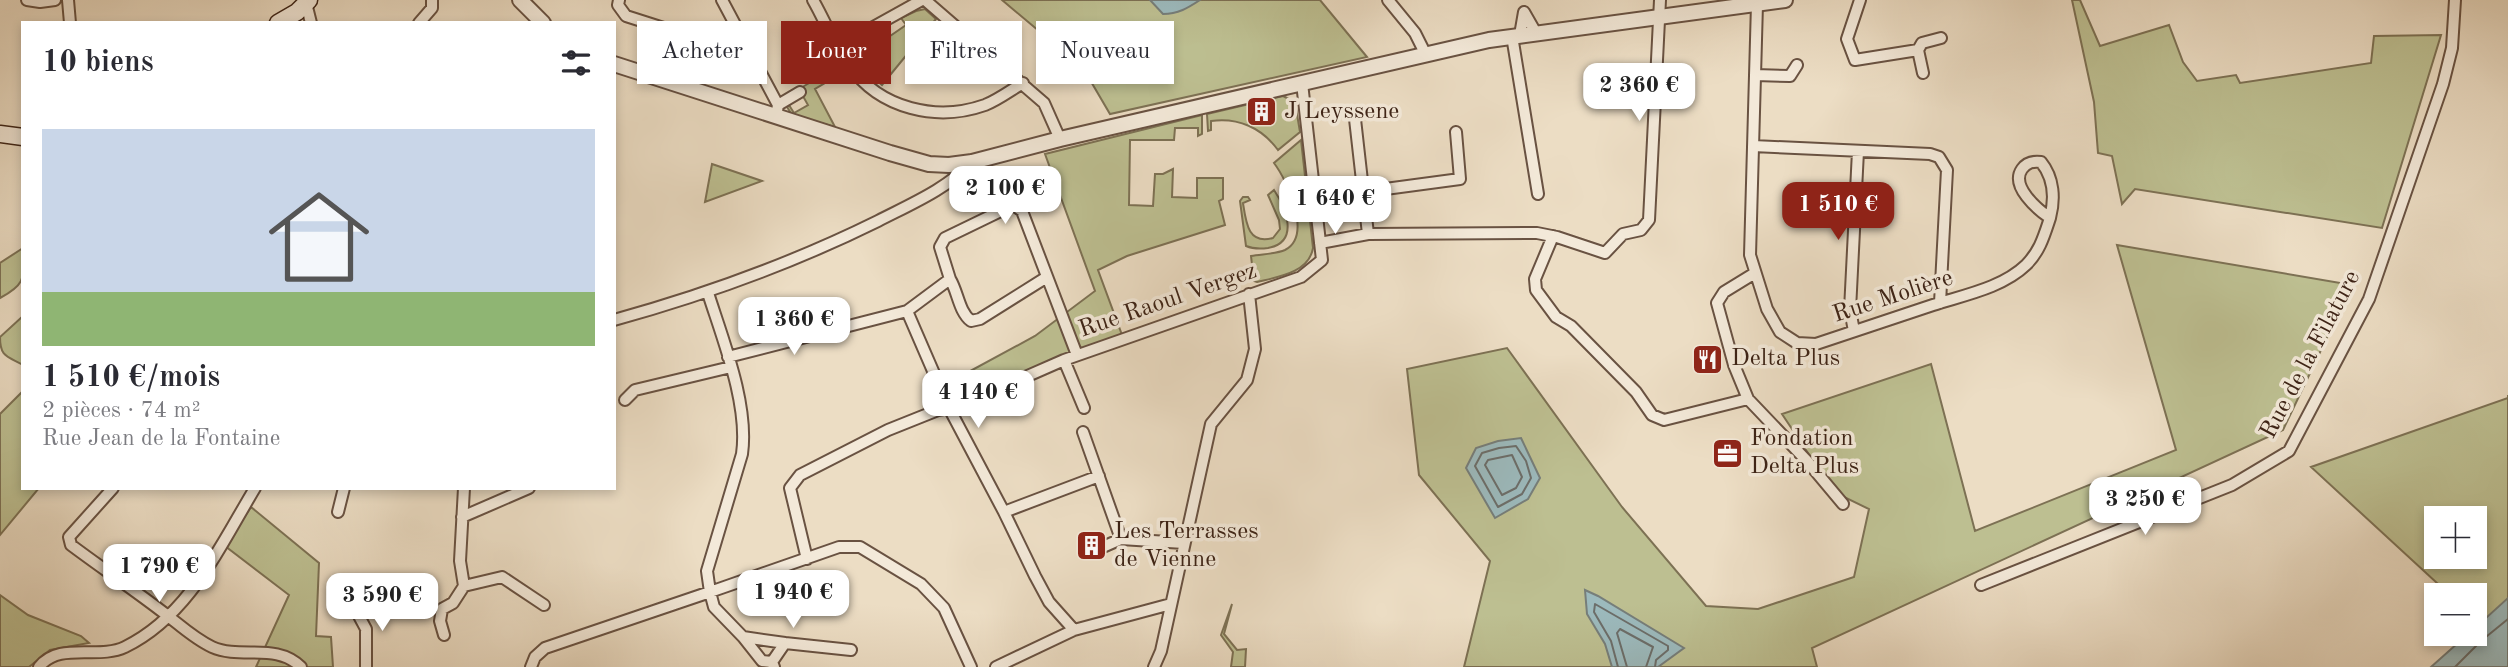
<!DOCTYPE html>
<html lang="fr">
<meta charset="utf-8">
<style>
body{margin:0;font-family:"Old Standard TT",serif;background:#f7f7f7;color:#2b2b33;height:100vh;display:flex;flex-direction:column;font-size:26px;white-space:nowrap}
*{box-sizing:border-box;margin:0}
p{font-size:23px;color:#7c7c81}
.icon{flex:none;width:38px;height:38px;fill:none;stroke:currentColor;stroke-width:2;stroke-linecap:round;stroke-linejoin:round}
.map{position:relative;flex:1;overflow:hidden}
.details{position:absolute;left:21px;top:21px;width:595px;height:469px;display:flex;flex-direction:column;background:#fff;border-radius:0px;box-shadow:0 4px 10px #0003}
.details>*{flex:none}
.hud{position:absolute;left:637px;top:21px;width:665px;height:63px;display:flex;gap:14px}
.buttons{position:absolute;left:2424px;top:506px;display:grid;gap:14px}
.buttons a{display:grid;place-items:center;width:63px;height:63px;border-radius:0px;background:#fff;box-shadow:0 4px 10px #0003;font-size:35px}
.price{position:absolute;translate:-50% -60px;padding:0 16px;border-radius:14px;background:#fff;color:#222;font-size:23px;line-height:46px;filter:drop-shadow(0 2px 4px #0008)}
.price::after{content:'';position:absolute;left:50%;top:42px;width:21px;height:16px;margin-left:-10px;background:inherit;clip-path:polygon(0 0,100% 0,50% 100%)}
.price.current{background:#8f2418;color:#fff}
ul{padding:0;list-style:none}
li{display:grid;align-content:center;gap:14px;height:371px;padding:0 21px}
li+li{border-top:2px solid #e1e1e2}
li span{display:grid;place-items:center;height:217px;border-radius:0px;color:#555}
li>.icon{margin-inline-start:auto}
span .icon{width:126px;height:126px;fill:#fffc;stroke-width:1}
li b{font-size:30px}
h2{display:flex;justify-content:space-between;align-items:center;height:84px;padding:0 21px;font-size:30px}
.chip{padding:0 24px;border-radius:0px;background:#fff;box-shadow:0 4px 10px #0003;font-size:24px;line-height:63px}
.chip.current{background:#8f2418;color:#fff}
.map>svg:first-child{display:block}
.green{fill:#bdbf91;stroke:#7d7154;stroke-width:2;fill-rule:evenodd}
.water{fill:#9cbabd;stroke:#767e7a;stroke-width:2}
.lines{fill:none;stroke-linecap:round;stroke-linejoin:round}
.shore{stroke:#6c6e6a;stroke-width:2}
.minor-casing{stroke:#695242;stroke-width:14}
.tertiary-casing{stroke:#695242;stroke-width:18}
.secondary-casing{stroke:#3d2316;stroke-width:19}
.minor{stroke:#f3e9d9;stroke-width:10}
.tertiary{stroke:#f3e9d9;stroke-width:14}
.secondary{stroke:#f3e9d9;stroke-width:16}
.labels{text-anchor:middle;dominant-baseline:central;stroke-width:7;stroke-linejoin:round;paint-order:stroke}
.poi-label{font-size:24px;fill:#3d2316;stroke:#f3e9d9;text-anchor:start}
.street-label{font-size:24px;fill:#3d2316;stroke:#f3e9d9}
</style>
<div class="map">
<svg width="2508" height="667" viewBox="0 0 2508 667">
<rect width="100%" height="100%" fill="#ecddc4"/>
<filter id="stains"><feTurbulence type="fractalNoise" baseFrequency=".00286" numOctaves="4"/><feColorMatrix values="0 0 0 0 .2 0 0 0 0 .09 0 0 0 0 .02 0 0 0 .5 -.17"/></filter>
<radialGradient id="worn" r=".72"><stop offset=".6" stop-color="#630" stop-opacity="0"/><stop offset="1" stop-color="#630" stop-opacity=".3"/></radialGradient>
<!-- green -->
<path class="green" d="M1002 0H1320L1367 57 1110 114 1083 68Z
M2072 0H2080L2100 46 2169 25 2183 62 2197 81 2236 75 2240 83 2371 63 2374 36 2441 35 2382 228 2135 189 2122 204 2112 156 2098 153 2094 102Z
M925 9 936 19 882 85 850 56V49L856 44 864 54 906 25 901 18 916 11Z
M840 65 844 72 815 89 835 127 792 115 787 107 789 105 794 113 808 105 799 89Z
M1283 96 1295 102 1300 132 1278 150C1262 128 1238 117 1211 121V130L1208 131 1207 114Z
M1202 115V134L1198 136V128H1175L1174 140H1130L1129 205 1153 206 1155 174H1163L1173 169 1172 197 1197 198V178H1223V199L1219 201 1225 225 1127 256 1098 270 1122 335 960 399 950 382 1035 336 1095 291 1045 154Z
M1301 140 1313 248C1309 273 1277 277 1257 282L1254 281 1251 256C1262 254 1276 254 1285 250 1313 236 1287 180 1274 163Z
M712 164 762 181 705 202Z
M1274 190C1286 208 1300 242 1268 248 1260 249 1253 249 1246 246L1240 201 1243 197H1248L1250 200 1243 203C1246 223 1248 245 1273 238L1280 229 1279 220 1268 195Z
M2117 245 2352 285 2283 430 1812 648 1817 667H1464L1490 561 1419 475 1407 369 1507 348 1622 507 1706 606 1758 609 1854 577 1869 509 1844 497 1810 456 1782 414 1931 364 1975 531 2176 450Z
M23 248C23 277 28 283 0 298V263Z
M23 316V365C7 356 0 357 0 337Z
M23 391V488H39L0 535V414Z
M2508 395V605L2481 624 2475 618 2474 595H2450L2311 467 2508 398ZM2436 518H2474V556H2436Z
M251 507 319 563 316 636 331 637 333 667H256L289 595 225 546Z
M0 595 28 615 81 636 89 643 50 650 29 667H0Z
M1232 604 1224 634 1237 650 1246 649 1245 667H1231L1233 652 1221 635Z"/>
<!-- water -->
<path class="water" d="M1150 0H1200C1188 8 1178 14 1163 14Z
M1521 438 1540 478 1528 499 1495 518 1466 468 1476 448 1498 441Z
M1585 590 1598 596 1684 648 1658 667H1612L1605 644 1587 614Z
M2508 598V667H2431L2468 634H2474L2475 628Z"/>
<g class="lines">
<!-- shore -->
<path class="shore" d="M1516 446 1526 461 1531 478 1522 494 1498 507 1475 466 1482 453 1499 448Z
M1512 455 1522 477 1516 488 1502 495 1485 465 1488 460Z
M1618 667 1611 641 1594 612 1595 604 1668 646V650L1656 660 1655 667
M1627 667 1617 633 1620 629 1653 647 1646 667
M2455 667 2481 641 2508 619"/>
<defs>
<path id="minor" d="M27 0 40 2 55 0
M68 0 70 23
M619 0 618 5 626 16 698 39 737 26
M722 0 778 105
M813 0C825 21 835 47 850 66 880 109 937 122 985 105 998 100 1011 90 1023 83
M925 0 1044 103 1060 139
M1388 0 1415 33 1426 55
M1860 0 1847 39 1855 60 1918 50 1923 73
M306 3 311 23
M1757 4 1750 255 1767 309 1780 332 1797 343 1816 344C1855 331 1894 318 1933 305 1964 295 2002 288 2026 265 2040 251 2044 236 2050 218 2055 199 2054 178 2041 162 2033 161 2027 162 2022 169 2010 186 2037 209 2050 218
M419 23 432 8V0
M1520 35 1524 12 1536 33
M1512 36 1538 194
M839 46 922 0
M1918 50 1922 43 1941 38
M1755 75 1790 76 1797 65
M777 111 778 105 800 92
M1355 119 1368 234
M1753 146 1930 154 1939 157 1947 170 1940 303
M1363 192 1460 179 1456 132
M1553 236 1535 279 1536 290 1556 317 1571 326 1636 392 1652 415 1664 420 1748 399
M1320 243 1368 234 1537 233 1557 237 1605 253 1623 234 1641 230 1649 220 1660 0
M1755 273 1724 292 1717 303 1734 365 1748 399 1807 461 1843 504
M950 279C958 292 959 312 971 321L980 319 1047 277
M907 311 950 279 940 247 945 238 1011 206H1015L1022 211 1077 355
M614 320C708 294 791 264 878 221 911 204 947 189 972 162
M1854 331 1850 310 1858 151
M728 357 907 311 949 408 1004 512 1035 576 1049 602 1074 630
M1064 360 1084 408
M625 400 635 390 731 367
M1083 432 1121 539
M113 488 69 537 71 545C103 569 136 591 168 616 182 627 195 639 212 647 241 660 276 642 301 667
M338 512 344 488
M1004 512 1099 476
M462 517 529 488
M1096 550 1121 539 1184 543
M807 559 790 488 800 475 888 430 938 410 959 406 1064 360 1301 277 1322 260 1302 83
M1981 585 2232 485 2289 451 2369 299 2443 84 2452 48 2455 0
M464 586 502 577 544 605
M357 604 359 616 366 629V667
M444 635 440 621 442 609 453 603 464 586 460 561 464 488
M743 637 785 643 772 662
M785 643 851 650
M39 667C59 641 98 660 125 647 189 616 220 546 255 488
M531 667 535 657 545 648 710 592 707 571 742 454C749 405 723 340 708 293
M774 667 772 662 762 661 743 637 714 607 710 592 839 547H860L921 584 944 608 971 667
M996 667 1074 630 1171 604
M1154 667 1161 651 1211 424 1247 380 1255 349 1249 294"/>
<path id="tertiary" d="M520 0 543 23
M614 64 890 153 929 164 949 165 972 162 1060 139 1489 40 1785 0"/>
<path id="secondary" d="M278 23 297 12 309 0
M0 134 23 137"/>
</defs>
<!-- minor casing -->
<use href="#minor" class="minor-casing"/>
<!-- tertiary casing -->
<use href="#tertiary" class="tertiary-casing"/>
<!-- secondary casing -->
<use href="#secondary" class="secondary-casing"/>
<!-- minor -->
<use href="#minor" class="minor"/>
<!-- tertiary -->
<use href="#tertiary" class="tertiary"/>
<!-- secondary -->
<use href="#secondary" class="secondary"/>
</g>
<!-- icons -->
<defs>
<symbol id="building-square" viewBox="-11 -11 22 22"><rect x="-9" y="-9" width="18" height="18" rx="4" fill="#8f2418" stroke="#f3e9d9"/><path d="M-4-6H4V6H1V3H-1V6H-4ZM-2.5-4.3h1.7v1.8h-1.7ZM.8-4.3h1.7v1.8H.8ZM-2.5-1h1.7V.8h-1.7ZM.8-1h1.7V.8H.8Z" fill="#fff"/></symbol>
<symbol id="restaurant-square" viewBox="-11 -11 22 22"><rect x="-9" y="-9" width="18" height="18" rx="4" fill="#8f2418" stroke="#f3e9d9"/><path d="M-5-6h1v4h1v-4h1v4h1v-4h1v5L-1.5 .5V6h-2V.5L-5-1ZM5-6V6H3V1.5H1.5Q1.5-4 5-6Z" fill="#fff"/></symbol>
<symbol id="office-square" viewBox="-11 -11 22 22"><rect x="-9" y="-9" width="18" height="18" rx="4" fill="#8f2418" stroke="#f3e9d9"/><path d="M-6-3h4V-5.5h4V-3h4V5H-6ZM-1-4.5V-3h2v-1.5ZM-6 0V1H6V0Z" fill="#fff"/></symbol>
</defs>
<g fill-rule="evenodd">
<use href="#building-square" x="1244" y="94" width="35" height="35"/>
<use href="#restaurant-square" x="1690" y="342" width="35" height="35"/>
<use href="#office-square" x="1710" y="436" width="35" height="35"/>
<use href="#building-square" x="1074" y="528" width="35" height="35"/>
</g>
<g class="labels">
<!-- poi labels -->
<g class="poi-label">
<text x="1284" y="112">J Leyssene</text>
<text x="1731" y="359">Delta Plus</text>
<text x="1750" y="439">Fondation<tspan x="1750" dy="28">Delta Plus</tspan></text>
<text x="1114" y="532">Les Terrasses<tspan x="1114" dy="28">de Vienne</tspan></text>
</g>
<!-- street labels -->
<g class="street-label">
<text transform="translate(1893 297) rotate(-18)">Rue Molière</text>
<text transform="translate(1168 301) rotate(-19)">Rue Raoul Vergez</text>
<text transform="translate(2311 355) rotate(-62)">Rue de la Filature</text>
</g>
</g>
<rect width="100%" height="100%" filter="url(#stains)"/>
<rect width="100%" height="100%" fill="url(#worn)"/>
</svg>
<div class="buttons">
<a>+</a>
<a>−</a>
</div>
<b class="price" style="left:1639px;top:123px">2 360 €</b>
<b class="price" style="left:1005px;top:226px">2 100 €</b>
<b class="price" style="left:1335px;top:236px">1 640 €</b>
<b class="price current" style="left:1838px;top:242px">1 510 €</b>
<b class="price" style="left:794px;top:357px">1 360 €</b>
<b class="price" style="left:978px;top:430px">4 140 €</b>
<b class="price" style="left:2145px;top:537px">3 250 €</b>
<b class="price" style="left:159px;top:604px">1 790 €</b>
<b class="price" style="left:793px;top:630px">1 940 €</b>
<b class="price" style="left:382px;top:633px">3 590 €</b>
<div class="hud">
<a class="chip">Acheter</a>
<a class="chip current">Louer</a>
<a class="chip">Filtres</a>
<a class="chip">Nouveau</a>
</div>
<section class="details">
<h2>10 biens<svg class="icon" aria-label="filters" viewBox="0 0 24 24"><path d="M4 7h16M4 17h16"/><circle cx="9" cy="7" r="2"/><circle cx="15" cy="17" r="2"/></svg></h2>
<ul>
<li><span style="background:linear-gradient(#c9d6e8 75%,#8fb573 0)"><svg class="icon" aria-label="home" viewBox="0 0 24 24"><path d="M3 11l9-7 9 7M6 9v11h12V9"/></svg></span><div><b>1 510 €/mois</b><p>2 pièces · 74 m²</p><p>Rue Jean de la Fontaine</p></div></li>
</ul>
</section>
</div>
